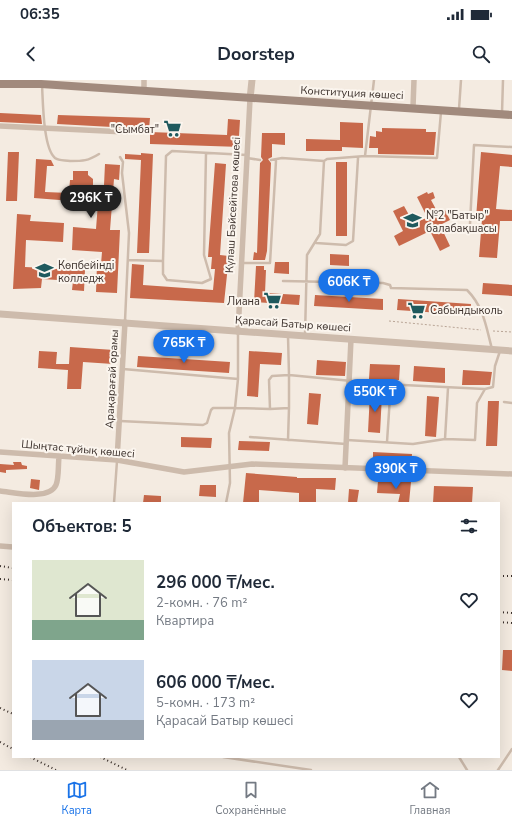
<!DOCTYPE html>
<html lang="ru">
<meta charset="utf-8">
<style>
body{margin:0;font-family:"Nunito Sans",sans-serif;background:#f6f6f7;color:#1f2937;height:100vh;display:flex;flex-direction:column;font-size:15px;white-space:nowrap}
*{box-sizing:border-box;margin:0}
p{font-size:13px;color:#747a83}
.icon{flex:none;width:22px;height:22px;fill:none;stroke:currentColor;stroke-width:2;stroke-linecap:round;stroke-linejoin:round}
.map{position:relative;flex:1;overflow:hidden}
.panel{position:absolute;left:12px;top:422px;width:488px;height:256px;display:flex;flex-direction:column;background:#fff;border-radius:0px;box-shadow:0 4px 16px #0002}
.panel>*{flex:none}
.price{position:absolute;translate:-50% -34px;padding:0 9px;border-radius:14px;background:#1a73e8;color:#fff;font-size:13px;line-height:26px;filter:drop-shadow(0 1px 2px #0008)}
.price::after{content:'';position:absolute;left:50%;top:24px;width:12px;height:9px;margin-left:-6px;background:inherit;clip-path:polygon(0 0,100% 0,50% 100%)}
.price.on{background:#222;color:#fff}
ul{padding:0;list-style:none}
li{display:flex;align-items:center;gap:12px;height:100px;padding:0 20px}
li span{display:grid;place-items:center;flex:none;width:112px;height:80px;border-radius:0px;color:#555}
li>.icon{margin-inline-start:auto}
span .icon{width:48px;height:48px;fill:#fffc;stroke-width:1}
li b{font-size:17px}
h2{display:flex;justify-content:space-between;align-items:center;height:48px;padding:0 20px;font-size:17px}
.status{display:flex;justify-content:space-between;align-items:center;height:28px;padding:0 20px;background:#fff;direction:ltr}
.status svg{height:11px;fill:currentColor}
header{display:flex;justify-content:space-between;align-items:center;height:52px;padding:0 20px;background:#fff;font-size:18px;font-weight:700}
.tabs{display:flex;justify-content:space-around;align-items:center;height:56px;border-top:1px solid #e0e1e3;background:#fff;font-size:11px;color:#747a83}
.tabs a{display:grid;justify-items:center;gap:2px}
.tabs .on{color:#1a73e8}
.map>svg:first-child{display:block}
.building{fill:#c8694b}
.lines{fill:none;stroke-linecap:round;stroke-linejoin:round}
.path{stroke:#b9a596;stroke-width:1;stroke-dasharray:2 2;stroke-linecap:butt}
.service{stroke:#cdbbac;stroke-width:2.5}
.minor{stroke:#cdbbac;stroke-width:5.5}
.tertiary{stroke:#cdbbac;stroke-width:7}
.secondary{stroke:#a18a7d;stroke-width:8}
.rail{stroke:#3b302b;stroke-width:2;stroke-dasharray:1 3;stroke-linecap:butt}
.labels{text-anchor:middle;dominant-baseline:central;stroke-width:4;stroke-linejoin:round;paint-order:stroke}
.street-label{font-size:11px;fill:#3b302b;stroke:#fbf5ee}
.poi-label{font-size:11px;fill:#3b302b;stroke:#fbf5ee;text-anchor:start}
</style>
<div class="status"><b>06:35</b><svg viewBox="0 0 49 12"><path d="M0 12V9h3v3zM5 12V6h3v6zM10 12V3h3v9zM15 12V0h3v12zM26 1h20v11H26zM47 4h2v5h-2z"/></svg></div>
<header><svg class="icon" aria-label="back" viewBox="0 0 24 24"><path d="M15 5l-7 7 7 7"/></svg>Doorstep<svg class="icon" aria-label="search" viewBox="0 0 24 24"><circle cx="10" cy="10" r="6"/><path d="M15 15l6 6"/></svg></header>
<div class="map">
<svg width="512" height="690" viewBox="0 0 512 690">
<rect width="100%" height="100%" fill="#f4ebe1"/>
<!-- building -->
<path class="building" d="M0 33 41 35 42 44 0 42Z
M58 35 150 38 149 49 57 44Z
M228 39 240 40 239 56H241V67L150 64V52L227 55Z
M340 42 363 43V68L342 67V71H306V59L340 60Z
M382 48 426 49V52H436L434 75 378 74V68H369L370 56 376 57V51L382 52Z
M262 53H285V65L272 64V77L268 79 271 83 267 171 265 180H253L254 172 257 173 260 83 263 80 261 77Z
M8 72H19L17 121H6Z
M481 72 512 75V87L500 86 496 129 512 130V141H500L497 178 479 177 482 139 476 138Z
M141 73 153 74 149 173H137L141 80 125 79V74L141 75Z
M36 79 51 80 54 86H47L45 112 69 113 70 100H73V91H88V95L93 99V105H104L105 84 120 85 119 100 114 99 110 150H120L117 213 96 212 97 184H101L102 172 72 170 73 147 96 149 98 123 34 118Z
M336 82H347V156H336Z
M215 83 226 84 220 175 229 176 224 223 130 218 132 184 144 185 143 205 213 210 215 189H211L212 177H208Z
M427 112 428 114 433 112 435 118 431 120 438 133 445 130 450 140 440 145 450 166 440 171 430 151 399 166 394 156 403 151 393 131 404 126 414 144 427 137 417 117Z
M17 134 31 135 30 141 64 143 63 162 26 160 25 187 85 190 84 211 72 210 73 201 42 199 41 208 13 209Z
M330 174 349 175V186L330 185Z
M275 182H289V194L274 193Z
M256 186H264V190H266L265 213 300 215 299 225 254 222Z
M483 203 512 205V216L482 214Z
M315 215 383 219V230L314 226Z
M398 219 471 224 470 235 397 230Z
M70 267 114 270 113 284 83 282 81 309H67L68 290 38 288 39 271 57 272 56 284H69Z
M249 271 282 273 281 285 260 284 258 317 247 316Z
M138 276 230 282 229 293 137 287Z
M317 280 346 282 345 296 316 295Z
M370 284 400 285 399 300 369 299Z
M414 286 445 288V303L413 301Z
M463 290 492 292 490 305H462Z
M309 313 321 314 318 345 307 344Z
M370 313 382 314 380 353 368 352Z
M427 316 439 317 436 357 425 356Z
M488 321H499L497 366H486Z
M181 357 212 358 211 368 181 367Z
M239 361 270 362 269 371 238 370Z
M373 372 412 374 411 386 373 384Z
M13 382H21L22 385 27 386V389L6 390V393L0 392V384L14 385Z
M246 393 297 397V398H336L335 410 316 409V422H299V413L259 410V423H243Z
M31 399 40 400 39 410 30 408Z
M378 401 411 402 409 423H398L400 414 377 413Z
M200 405H216V417L199 416Z
M434 406 473 407 472 423H433Z
M349 409 359 410 357 423H348Z
M144 415 161 416V423H143Z
M503 570H512V591L502 590Z"/>
<g class="lines">
<!-- path -->
<path class="path" d="M389 241 481 250
M493 251 512 252"/>
<!-- service -->
<path class="service" d="M42 5C43 21 43 68 55 78 59 81 65 80 70 81 83 81 88 81 99 74
M459 29 461 0
M502 33 503 0
M365 76 437 78 441 32
M120 77 123 82 122 93 129 153 125 241
M247 78 260 80
M271 80 282 78 324 81 327 79 365 76 374 0
M470 144 474 65 512 67
M316 163 346 165 353 161 358 78
M128 180 163 181 166 76 172 71 247 75
M163 181V194L167 200 202 203 211 199 204 175 206 73
M241 183H270L276 81
M283 201 383 203 390 205 391 208 467 210C484 227 486 247 492 269
M305 255 307 175 320 154 324 81
M288 256 289 295 383 304 485 309 493 307 495 286 500 271
M123 289 238 299
M384 304 389 312 390 317 387 362
M504 322 512 323
M120 341 203 345 207 343 211 330 213 328H235L238 299V253
M250 357 346 364
M445 359 448 308
M288 360 289 328
M347 360 413 364 445 359 475 360 477 323 485 309
M114 423 117 381
M226 423 230 403 229 353 235 328 270 329 289 328V295L272 296 269 300 270 329
M223 677 311 690
M459 677 467 690
M498 690 512 669"/>
<!-- minor -->
<path class="minor" d="M144 0V11
M413 27 414 0
M0 46 126 52
M238 252 250 19
M0 372 117 380 184 392 252 384 512 394
M117 380 125 242
M345 388 351 259
M0 411C13 412 49 421 56 405 59 398 58 386 59 377
M0 466 13 467"/>
<!-- tertiary -->
<path class="tertiary" d="M250 19 252 0
M0 234 512 271"/>
<!-- secondary -->
<path class="secondary" d="M0 4H41L512 35"/>
<!-- rail -->
<path class="rail" d="M0 486 13 488
M499 496H512
M0 499 13 500
M499 532 512 533
M499 542 512 543
M0 628 13 634
M0 662 13 669
M30 677 56 690
M100 677 127 690"/>
</g>
<!-- icons -->
<defs>
<symbol id="supermarket-bare" viewBox="-9 -9 18 18"><path d="M-6-5.5h2.5l.6 2H6L4.5 2H-2.5L-4.4-4H-6ZM-1.5 3.2a1.3 1.3 0 1 0 .1 0ZM3 3.2a1.3 1.3 0 1 0 .1 0Z" fill="#1f5a5e" stroke="#fbf5ee" stroke-width="2.5" paint-order="stroke"/></symbol>
<symbol id="school-bare" viewBox="-9 -9 18 18"><path d="M0-5L7-2L0 1L-7-2ZM-4 1L0 2.5L4 1V4Q0 6-4 4Z" fill="#1f5a5e" stroke="#fbf5ee" stroke-width="2.5" paint-order="stroke"/></symbol>
<symbol id="university-bare" viewBox="-9 -9 18 18"><path d="M0-5L7-2L0 1L-7-2ZM-4 1L0 2.5L4 1V4Q0 6-4 4Z" fill="#1f5a5e" stroke="#fbf5ee" stroke-width="2.5" paint-order="stroke"/></symbol>
</defs>
<g fill-rule="evenodd">
<use href="#supermarket-bare" x="160" y="36" width="25" height="25"/>
<use href="#school-bare" x="400" y="128" width="25" height="25"/>
<use href="#university-bare" x="32" y="178" width="25" height="25"/>
<use href="#supermarket-bare" x="260" y="208" width="25" height="25"/>
<use href="#supermarket-bare" x="404" y="218" width="25" height="25"/>
</g>
<g class="labels">
<!-- street labels -->
<g class="street-label">
<text transform="translate(352 13) rotate(3)">Конституция көшесі</text>
<text transform="translate(233 125) rotate(-87)">Күләш Бәйсейітова көшесі</text>
<text transform="translate(293 244) rotate(4)">Қарасай Батыр көшесі</text>
<text transform="translate(112 299) rotate(-87)">Арақарағай орамы</text>
<text transform="translate(78 369) rotate(5)">Шыңтас тұйық көшесі</text>
</g>
<!-- poi labels -->
<g class="poi-label">
<text x="159" y="49" text-anchor="end">"Сымбат"</text>
<text x="426" y="135">№2 "Батыр"<tspan x="426" dy="13">балабақшасы</tspan></text>
<text x="58" y="185">Көпбейінді<tspan x="58" dy="13">колледж</tspan></text>
<text x="260" y="221" text-anchor="end">Лиана</text>
<text x="430" y="230">Сабындыколь</text>
</g>
</g>
</svg>
<b class="price on" style="left:91px;top:139px">296K ₸</b>
<b class="price" style="left:349px;top:223px">606K ₸</b>
<b class="price" style="left:184px;top:284px">765K ₸</b>
<b class="price" style="left:375px;top:333px">550K ₸</b>
<b class="price" style="left:396px;top:410px">390K ₸</b>
<section class="panel">
<h2>Объектов: 5<svg class="icon" aria-label="filters" viewBox="0 0 24 24"><path d="M4 7h16M4 17h16"/><circle cx="9" cy="7" r="2"/><circle cx="15" cy="17" r="2"/></svg></h2>
<ul>
<li><span style="background:linear-gradient(#dfe7d0 75%,#7fa58c 0)"><svg class="icon" aria-label="home" viewBox="0 0 24 24"><path d="M3 11l9-7 9 7M6 9v11h12V9"/></svg></span><div><b>296 000 ₸/мес.</b><p>2-комн. · 76 m²</p><p>Квартира</p></div><svg class="icon" aria-label="heart" viewBox="0 0 24 24"><path d="M12 20l-8-8c-3-5 5-10 8-4 3-6 11-1 8 4z"/></svg></li>
<li><span style="background:linear-gradient(#c9d6e8 75%,#9aa5b1 0)"><svg class="icon" aria-label="home" viewBox="0 0 24 24"><path d="M3 11l9-7 9 7M6 9v11h12V9"/></svg></span><div><b>606 000 ₸/мес.</b><p>5-комн. · 173 m²</p><p>Қарасай Батыр көшесі</p></div><svg class="icon" aria-label="heart" viewBox="0 0 24 24"><path d="M12 20l-8-8c-3-5 5-10 8-4 3-6 11-1 8 4z"/></svg></li>
</ul>
</section>
</div>
<nav class="tabs">
<a class="on"><svg class="icon" aria-label="map" viewBox="0 0 24 24"><path d="M3 6l6-2 6 2 6-2v14l-6 2-6-2-6 2zM9 4v14M15 6v14"/></svg>Карта</a>
<a><svg class="icon" aria-label="saved" viewBox="0 0 24 24"><path d="M7 4h10v16l-5-4-5 4z"/></svg>Сохранённые</a>
<a><svg class="icon" aria-label="home" viewBox="0 0 24 24"><path d="M3 11l9-7 9 7M6 9v11h12V9"/></svg>Главная</a>
</nav>
